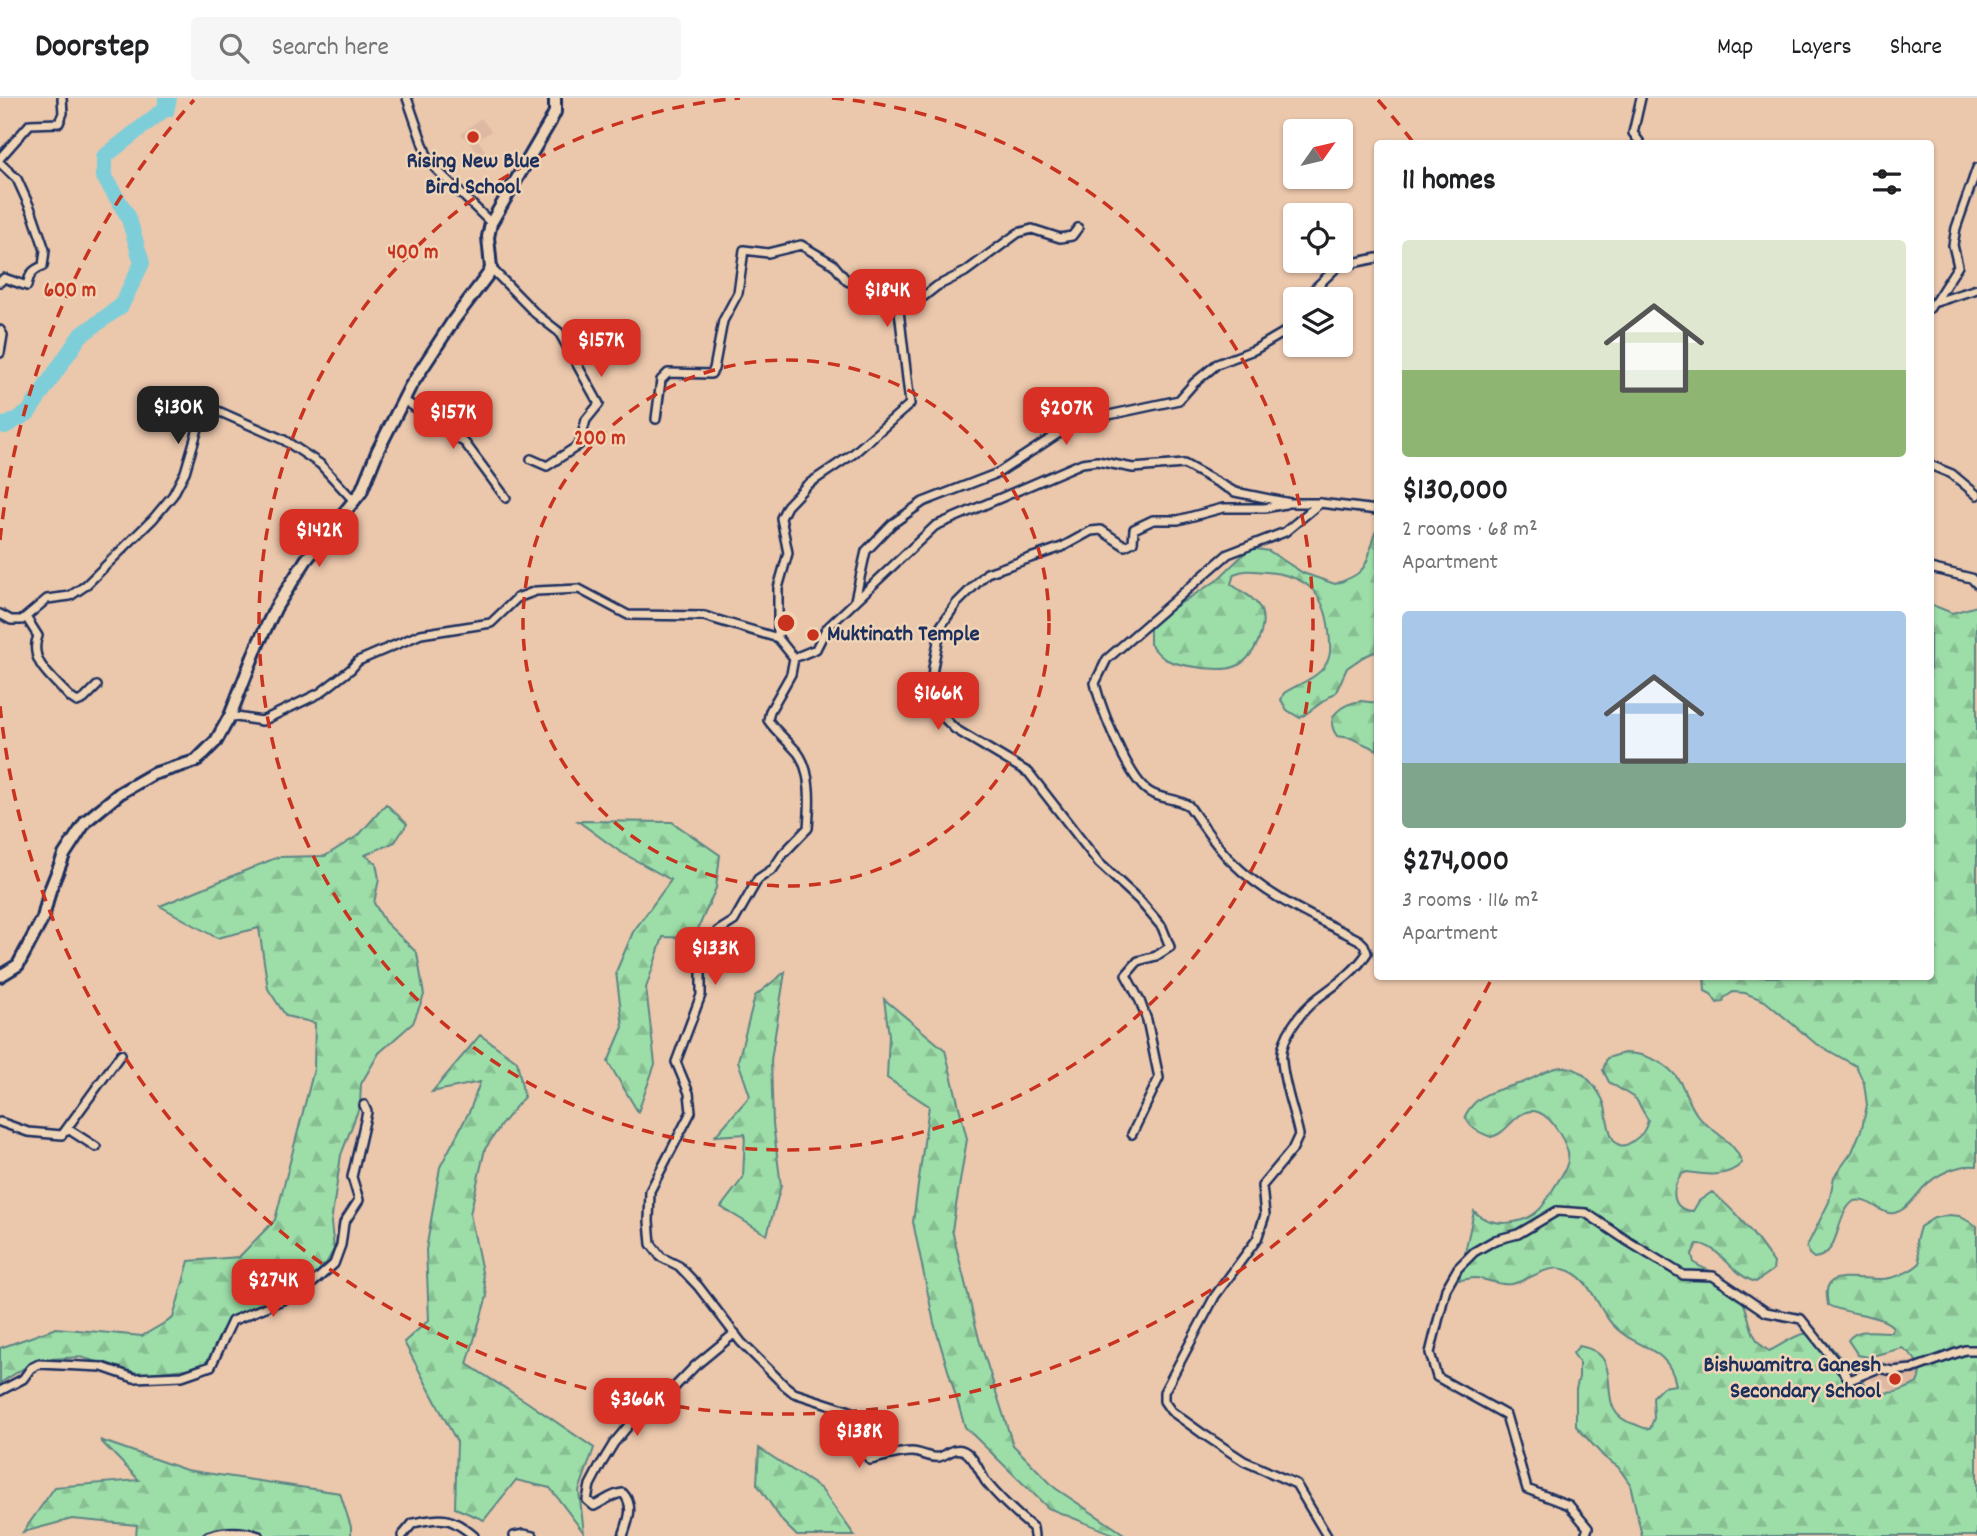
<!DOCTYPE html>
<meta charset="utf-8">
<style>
body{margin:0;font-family:Dekko,sans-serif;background:#f6f6f6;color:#202124;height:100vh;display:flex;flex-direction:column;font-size:26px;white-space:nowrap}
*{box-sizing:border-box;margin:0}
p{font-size:23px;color:#757577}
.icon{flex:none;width:38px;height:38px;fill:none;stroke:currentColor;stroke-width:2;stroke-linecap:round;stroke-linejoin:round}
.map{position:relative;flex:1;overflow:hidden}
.drawer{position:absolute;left:1374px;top:42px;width:560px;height:840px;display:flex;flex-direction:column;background:#fff;border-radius:7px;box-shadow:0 2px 5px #0004}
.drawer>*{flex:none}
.needle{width:46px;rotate:56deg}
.controls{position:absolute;left:1283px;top:21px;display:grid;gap:14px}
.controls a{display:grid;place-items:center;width:70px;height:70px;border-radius:7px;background:#fff;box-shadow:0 2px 5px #0004;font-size:35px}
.price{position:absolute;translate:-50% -60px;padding:0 16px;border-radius:14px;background:#d93025;color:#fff;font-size:23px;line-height:46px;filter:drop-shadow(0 2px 4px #0008)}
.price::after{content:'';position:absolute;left:50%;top:42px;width:21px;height:16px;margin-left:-10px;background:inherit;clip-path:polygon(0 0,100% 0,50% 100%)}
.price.on{background:#222;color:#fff}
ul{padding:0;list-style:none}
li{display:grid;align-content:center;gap:14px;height:371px;padding:0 28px}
li span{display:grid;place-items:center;height:217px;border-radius:7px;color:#555}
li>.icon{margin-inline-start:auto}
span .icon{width:126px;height:126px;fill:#fffc;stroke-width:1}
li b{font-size:30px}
h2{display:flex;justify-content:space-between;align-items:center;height:84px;padding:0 28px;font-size:30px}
header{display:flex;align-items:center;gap:42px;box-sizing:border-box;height:98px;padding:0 35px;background:#fff;border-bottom:2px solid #e0e0e0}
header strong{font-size:33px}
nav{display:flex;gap:38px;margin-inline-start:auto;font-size:24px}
.search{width:490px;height:63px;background:#f6f6f6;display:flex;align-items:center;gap:18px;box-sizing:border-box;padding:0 24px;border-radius:7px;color:#757577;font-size:26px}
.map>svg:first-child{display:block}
.built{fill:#deb8a3}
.forest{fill:url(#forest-firs);stroke:#5c8683;stroke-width:2}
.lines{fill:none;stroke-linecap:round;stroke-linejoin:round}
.canal{stroke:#7eced9;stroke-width:10}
.river{stroke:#7eced9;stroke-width:16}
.street-casing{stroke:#1b2f5e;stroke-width:12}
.secondary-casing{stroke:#1b2f5e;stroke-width:16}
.street{stroke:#f0d4b6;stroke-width:7}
.secondary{stroke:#f0d4b6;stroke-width:10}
.ring{fill:none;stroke:#c8321e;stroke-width:3.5;stroke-dasharray:12 9}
.poi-dot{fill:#c8321e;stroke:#f0d4b6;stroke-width:2.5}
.labels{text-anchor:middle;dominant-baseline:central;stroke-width:5;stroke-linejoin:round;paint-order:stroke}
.poi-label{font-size:23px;font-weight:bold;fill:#1b2f5e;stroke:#f0d4b6}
.centre{fill:#c8321e;stroke:#f0d4b6;stroke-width:3.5}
.ring-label{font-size:21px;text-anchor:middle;font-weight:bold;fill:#c8321e;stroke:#f0d4b6;stroke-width:5;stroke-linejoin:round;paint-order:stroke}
</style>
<header>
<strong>Doorstep</strong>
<div class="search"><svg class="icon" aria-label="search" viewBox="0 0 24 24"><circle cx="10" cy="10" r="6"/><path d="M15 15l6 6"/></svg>Search here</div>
<nav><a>Map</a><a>Layers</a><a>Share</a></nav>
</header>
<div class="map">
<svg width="1977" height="1438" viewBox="0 0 1977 1438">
<defs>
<pattern id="forest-firs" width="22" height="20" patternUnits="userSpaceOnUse" patternTransform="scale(1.75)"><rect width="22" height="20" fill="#9ddea8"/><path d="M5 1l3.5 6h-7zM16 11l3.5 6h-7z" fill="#87bf93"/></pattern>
</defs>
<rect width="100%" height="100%" fill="#ebc7ac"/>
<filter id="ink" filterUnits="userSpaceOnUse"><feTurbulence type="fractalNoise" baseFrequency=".0143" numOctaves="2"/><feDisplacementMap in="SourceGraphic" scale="14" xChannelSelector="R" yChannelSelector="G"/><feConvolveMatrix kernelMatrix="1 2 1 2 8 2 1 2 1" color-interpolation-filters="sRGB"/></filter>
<g filter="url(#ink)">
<!-- built -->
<path class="built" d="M481 20 491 33 478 42 487 56 484 60 461 36Z
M1926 1263 1927 1273 1901 1298 1866 1278 1874 1267 1883 1264Z"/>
<!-- forest -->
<path class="forest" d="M1377 432V553L1363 559 1347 570 1336 594 1300 620 1287 612 1281 602 1284 595C1296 587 1315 581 1324 569 1333 557 1330 546 1329 533 1325 493 1304 477 1266 474 1254 473 1245 471 1234 476L1231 486C1241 494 1253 498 1260 510 1269 528 1254 563 1234 569 1221 574 1178 568 1165 561 1159 557 1154 551 1150 546V531L1154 522 1216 483 1250 450 1269 453 1303 475 1335 486C1358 478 1367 473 1371 448 1373 441 1373 437 1377 432Z
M1930 506 1952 515 1977 508V1068C1958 1066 1936 1076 1923 1090 1915 1099 1906 1113 1894 1115 1882 1118 1870 1099 1854 1103 1834 1116 1842 1157 1814 1160L1809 1156 1807 1148 1829 1104 1834 1079 1852 1054 1862 1030 1867 1007 1864 985 1856 968 1815 945 1765 903 1745 895 1733 894 1724 900 1723 904 1717 905 1711 896 1705 893 1704 879 1930 878Z
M1361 603 1377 605V652L1351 640 1337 638C1323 618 1342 606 1361 603Z
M386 706 407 726 395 744 365 757 376 765 379 781 374 805 385 824 417 855 424 897 413 925 379 955 361 986 360 1007 341 1057 331 1125 334 1151 327 1164 300 1192 236 1217 203 1269 141 1276 80 1259 37 1262 0 1285V1250L56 1230 142 1238 173 1220 189 1163 239 1159 275 1122 314 971 315 925 286 918 268 891 259 830 217 840 160 808 278 759 325 758 359 737Z
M578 723 672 724 720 757 716 790 694 840 663 839 646 890 655 966 638 1014 608 964 623 929 616 874 633 834 671 782 619 753Z
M785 874 771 962 773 1026 781 1088 767 1137 721 1109 743 1080 745 1036 715 1038 750 998 738 963 755 898Z
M884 901 945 952 967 1041 952 1132 979 1241 1013 1347 1055 1390 1127 1438H1118L1048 1410 965 1329 934 1225 913 1124 929 1008 887 980 889 937Z
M480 937 517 963 524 999 503 1024 485 1051 470 1116 487 1198 467 1266 527 1304 594 1350 579 1393 584 1435 550 1390 516 1382 484 1422 455 1410 457 1344 404 1244 429 1222 426 1152 440 1069 470 1012 480 984 432 994Z
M1624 955C1645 955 1669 965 1680 984 1686 994 1690 1008 1698 1018 1712 1035 1733 1040 1742 1065 1727 1080 1706 1077 1687 1074L1682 1076C1670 1091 1671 1112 1693 1113L1699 1103 1712 1094C1737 1114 1756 1139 1774 1165L1773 1172 1756 1184C1732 1178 1719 1146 1697 1146L1692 1156 1694 1165C1706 1173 1723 1175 1732 1187 1736 1192 1741 1199 1744 1206 1751 1223 1750 1242 1769 1253 1779 1249 1794 1237 1804 1236 1845 1231 1851 1325 1917 1285 1925 1270 1914 1257 1902 1250L1868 1259 1858 1257 1848 1242C1859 1228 1875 1235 1891 1234L1893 1229C1880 1215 1846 1217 1828 1207 1827 1200 1825 1191 1830 1185 1838 1174 1876 1184 1890 1180 1900 1178 1913 1172 1920 1165L1916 1143 1920 1129 1934 1120 1949 1117 1959 1118 1977 1128V1438H1642L1630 1386 1618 1369 1604 1359 1576 1328V1291L1579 1279V1264L1573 1255 1579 1248C1633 1257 1587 1313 1634 1326 1640 1328 1644 1331 1650 1331L1654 1320 1653 1299 1663 1289 1676 1287C1669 1247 1634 1251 1612 1226 1596 1208 1590 1177 1563 1171 1547 1167 1527 1183 1512 1186 1499 1188 1488 1181 1475 1180 1470 1180 1464 1182 1459 1182L1474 1113C1490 1130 1522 1128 1539 1112 1546 1105 1551 1094 1557 1085 1562 1077 1570 1066 1568 1055 1566 1046 1559 1034 1553 1026 1549 1020 1539 1012 1531 1013 1515 1014 1507 1036 1491 1039 1479 1034 1470 1031 1465 1018 1476 996 1496 992 1518 986 1536 982 1554 963 1574 971 1588 977 1604 998 1606 1013 1608 1028 1612 1059 1633 1043 1642 1037 1646 1032 1648 1022L1636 1001 1609 984 1603 972 1607 960Z
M100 1342 186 1372 340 1395 351 1429V1438H136L137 1427 72 1421 23 1434 55 1389 139 1382Z
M759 1350 821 1391 855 1438H797L783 1424 757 1386Z"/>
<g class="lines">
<!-- canal -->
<path class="canal" d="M169 14 172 0"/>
<!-- river -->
<path class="river" d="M0 326 5 328 28 315 80 238 121 208 142 165 128 118 104 79V59L166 10V0"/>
<defs>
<path id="street" d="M407 0 426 55 435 70 491 125
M1641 0 1633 35 1641 46
M0 60 30 26 59 25 63 15 62 0
M0 65 17 81 32 114 45 152 43 168C32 172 29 177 27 188L4 180 0 184
M491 170 536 216 559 234 599 306 586 322 579 347 547 368 531 361
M1307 201V198L1338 168 1377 160
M898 204 923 199 937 188 965 174 1018 135 1032 131 1060 140 1072 138 1078 130
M1935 204 1958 168 1953 147 1956 130 1977 70
M1930 210 1933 205 1977 191
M0 232 3 237 0 255
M404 302 465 345 506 400
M656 321 661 282 668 275 711 276 714 271 723 223 738 195 744 152 768 155 801 147 833 166 847 183 898 204 910 306 853 356 807 387 787 408 781 420 788 455 778 490V540
M1930 367 1952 376 1977 397
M1320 405 1285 434 1228 456 1107 561 1095 585C1101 611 1128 679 1148 693 1160 702 1176 699 1189 708 1202 726 1215 747 1231 763 1268 800 1314 819 1359 842L1364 847 1367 855C1356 873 1335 887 1319 899 1302 912 1279 940 1282 963 1284 988 1294 1013 1299 1037L1292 1052 1262 1088 1265 1117 1257 1141 1215 1198 1164 1294V1303L1171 1313 1203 1336 1244 1363 1296 1386 1327 1438
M1930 470 1971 480 1977 486
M855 502 866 453 892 426 923 404 998 375 1076 324 1179 302 1194 285 1217 266 1254 252 1295 228
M0 516 11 522H22L47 501 70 498 85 488 153 421 173 397 185 374 202 317 210 312 218 313 284 342 320 366 355 404
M26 519 38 538C27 564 56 583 71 600L77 604 84 601 97 588
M794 560 791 576 770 613 768 622C777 635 788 643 798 655 812 674 810 707 808 730L783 756 773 771 758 781 734 823 718 833 706 850 701 870V897L676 964 689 995 691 1014 650 1093 649 1123 651 1146 661 1159 679 1168 698 1188 741 1244 784 1287 794 1295 850 1313C859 1329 859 1348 870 1362 884 1359 898 1354 912 1354 921 1354 930 1361 939 1359 947 1357 955 1348 964 1353 974 1358 980 1375 986 1384 1000 1401 1016 1416 1033 1430L1034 1438
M230 618 262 623 320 595 351 571 358 563 421 536 491 525 517 500 536 493 579 491 628 517 704 518 778 540 794 560 816 551 826 531 935 428 1082 365 1097 363 1133 370 1184 366 1235 394 1290 405H1320L1377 412
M0 1024 28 1034 62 1037 121 956
M68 1031 96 1049
M1132 1036 1159 980 1147 922 1140 903 1126 877 1138 863 1156 858 1170 849 1162 829 1139 802 1099 765 1029 675 955 631 942 618 932 602 931 592 933 570 941 528 956 506 987 475 1062 449 1091 433 1101 432 1125 448 1133 444 1134 431 1153 422H1178L1223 410H1265L1285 406
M0 1293 23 1281 31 1270 39 1266 102 1269 134 1280 182 1278 211 1268 232 1223 304 1193 334 1166 341 1147 344 1125 359 1102 352 1079 367 1014 364 1007
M208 1438C226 1432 241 1432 259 1438
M402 1438 413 1425C445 1419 449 1418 474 1438
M514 1438 524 1436 533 1438
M623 1438C628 1423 635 1408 623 1395 611 1396 605 1403 594 1408L587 1402 590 1387 600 1368 614 1345 634 1321 663 1301 695 1268 735 1235
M1585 1438 1588 1430 1569 1407 1527 1391 1506 1317 1437 1279 1430 1255 1446 1191 1458 1170 1474 1154 1495 1142 1518 1136 1557 1113 1586 1115 1629 1144 1683 1177 1713 1178 1766 1214 1801 1221 1850 1282 1879 1270 1892 1273 1912 1271 1965 1252H1977"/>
<path id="secondary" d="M0 878 18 867 43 820 50 792 64 757 86 723 120 695 153 676 196 663 216 643 230 618 258 546 276 509 306 462 361 394 378 352 410 289 453 223 489 175 491 170 488 139 491 125 550 24 555 14V0"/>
</defs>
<!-- street casing -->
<use href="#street" class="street-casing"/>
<!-- secondary casing -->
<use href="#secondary" class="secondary-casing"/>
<!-- street -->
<use href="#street" class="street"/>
<!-- secondary -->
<use href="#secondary" class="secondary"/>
</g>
</g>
<!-- distance rings -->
<g class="ring">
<circle cx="786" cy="525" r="263"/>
<path d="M832 0A527 527 0 1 1 740 0"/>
<path d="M1490 884A790 790 0 0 1 0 608M0 442A790 790 0 0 1 194 2M1378 2A790 790 0 0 1 1413 44"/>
</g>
<!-- markers -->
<g class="poi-dot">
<circle cx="473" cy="39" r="7"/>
<circle cx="813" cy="537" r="7"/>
<circle cx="1895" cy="1281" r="7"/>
</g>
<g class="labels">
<!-- poi labels -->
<g class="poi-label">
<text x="473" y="64">Rising New Blue<tspan x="473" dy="26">Bird School</tspan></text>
<text x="827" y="537" text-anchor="start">Muktinath Temple</text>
<text x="1881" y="1268" text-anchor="end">Bishwamitra Ganesh<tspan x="1881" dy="26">Secondary School</tspan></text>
</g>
</g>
<circle cx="786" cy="525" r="10" class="centre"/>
<g class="ring-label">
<text x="413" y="160">400 m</text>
<text x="70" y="198">600 m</text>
<text x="600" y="346">200 m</text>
</g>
</svg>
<div class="controls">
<a><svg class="needle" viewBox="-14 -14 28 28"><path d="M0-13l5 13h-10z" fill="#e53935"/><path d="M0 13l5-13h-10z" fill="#757577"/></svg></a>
<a><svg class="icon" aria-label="locate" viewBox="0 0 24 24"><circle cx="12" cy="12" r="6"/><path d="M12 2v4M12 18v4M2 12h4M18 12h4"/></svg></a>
<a><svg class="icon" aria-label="layers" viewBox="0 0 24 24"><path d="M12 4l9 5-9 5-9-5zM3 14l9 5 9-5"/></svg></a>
</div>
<b class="price" style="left:887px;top:231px">$184K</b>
<b class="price" style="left:601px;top:281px">$157K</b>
<b class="price on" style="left:178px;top:348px">$130K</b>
<b class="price" style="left:1066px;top:349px">$207K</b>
<b class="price" style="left:453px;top:353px">$157K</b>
<b class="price" style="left:319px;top:471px">$142K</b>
<b class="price" style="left:938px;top:634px">$166K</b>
<b class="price" style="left:715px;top:889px">$133K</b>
<b class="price" style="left:273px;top:1221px">$274K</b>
<b class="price" style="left:637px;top:1340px">$366K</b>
<b class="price" style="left:859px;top:1372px">$138K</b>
<section class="drawer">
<h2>11 homes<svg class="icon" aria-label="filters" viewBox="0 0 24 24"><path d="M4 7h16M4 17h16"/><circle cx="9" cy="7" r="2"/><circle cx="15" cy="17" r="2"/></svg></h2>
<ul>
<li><span style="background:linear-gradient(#dfe7d0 60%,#8fb573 0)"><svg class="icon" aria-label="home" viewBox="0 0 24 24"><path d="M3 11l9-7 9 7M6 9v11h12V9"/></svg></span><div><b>$130,000</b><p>2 rooms · 68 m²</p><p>Apartment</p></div></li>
<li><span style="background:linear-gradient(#a9c7e8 70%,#7fa58c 0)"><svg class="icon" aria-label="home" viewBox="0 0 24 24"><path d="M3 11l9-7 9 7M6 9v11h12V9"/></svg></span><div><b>$274,000</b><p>3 rooms · 116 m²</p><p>Apartment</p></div></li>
</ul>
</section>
</div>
